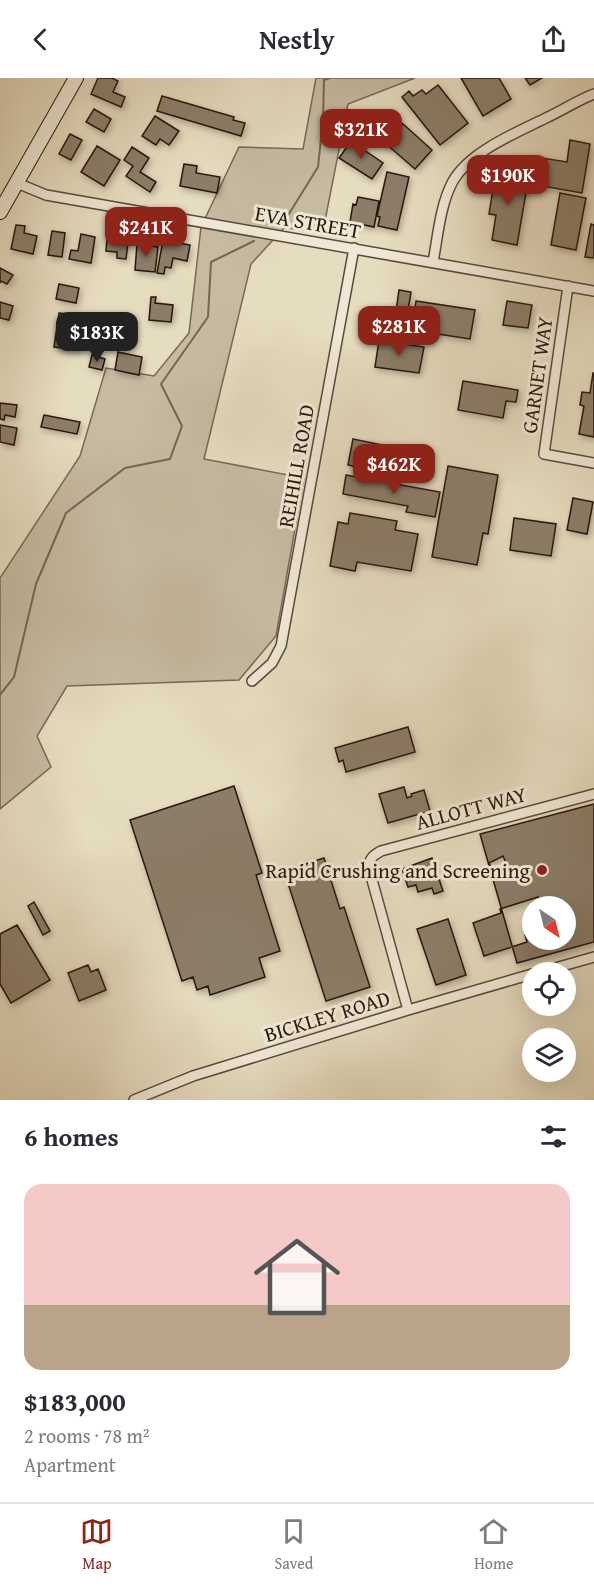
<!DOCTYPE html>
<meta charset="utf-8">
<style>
body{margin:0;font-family:"Gentium Book Plus",serif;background:#f7f7f7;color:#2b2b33;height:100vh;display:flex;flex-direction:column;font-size:22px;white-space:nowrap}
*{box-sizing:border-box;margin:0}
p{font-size:20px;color:#7c7c81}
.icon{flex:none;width:33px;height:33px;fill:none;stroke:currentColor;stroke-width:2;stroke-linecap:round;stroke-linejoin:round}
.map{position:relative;height:1022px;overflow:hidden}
.drawer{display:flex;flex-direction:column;background:#fff;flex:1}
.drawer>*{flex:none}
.needle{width:39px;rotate:145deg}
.controls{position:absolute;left:522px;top:818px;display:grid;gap:12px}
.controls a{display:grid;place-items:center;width:54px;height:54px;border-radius:50%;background:#fff;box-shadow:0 6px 24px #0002;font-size:30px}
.price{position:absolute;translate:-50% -51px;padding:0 14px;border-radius:12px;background:#8f2418;color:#fff;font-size:20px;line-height:39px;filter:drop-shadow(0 2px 3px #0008)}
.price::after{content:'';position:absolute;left:50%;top:36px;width:18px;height:14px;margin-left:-9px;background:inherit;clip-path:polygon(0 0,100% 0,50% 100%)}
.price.selected{background:#222;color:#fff}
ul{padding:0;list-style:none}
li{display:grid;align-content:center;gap:12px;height:318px;padding:0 24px}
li+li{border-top:2px solid #e1e1e2}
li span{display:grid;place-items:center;height:186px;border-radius:18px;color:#555}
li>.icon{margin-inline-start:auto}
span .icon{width:108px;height:108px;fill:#fffc;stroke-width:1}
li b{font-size:26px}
h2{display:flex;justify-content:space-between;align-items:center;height:72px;padding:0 24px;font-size:26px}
header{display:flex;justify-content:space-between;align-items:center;height:78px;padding:0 24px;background:#fff;font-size:27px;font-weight:700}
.dock{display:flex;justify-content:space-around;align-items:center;height:84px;border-top:2px solid #e1e1e2;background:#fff;font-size:16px;color:#7c7c81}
.dock a{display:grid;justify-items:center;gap:3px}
.dock .selected{color:#8f2418}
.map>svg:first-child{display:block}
.green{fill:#c6baa1;stroke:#786856;stroke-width:1.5}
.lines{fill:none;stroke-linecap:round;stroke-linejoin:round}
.stream{stroke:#756552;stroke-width:2}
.building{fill:#8c7d69;stroke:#2b160a;stroke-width:1.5;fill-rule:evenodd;filter:url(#shadow)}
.minor-casing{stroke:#5a4838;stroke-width:12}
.secondary-casing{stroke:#2b160a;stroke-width:16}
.minor{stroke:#efe8d6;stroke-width:9}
.secondary{stroke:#efe8d6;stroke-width:14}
.poi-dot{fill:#8f2418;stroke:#efe8d6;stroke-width:2}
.labels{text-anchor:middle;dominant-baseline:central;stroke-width:6;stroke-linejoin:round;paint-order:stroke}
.street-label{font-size:21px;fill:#2b160a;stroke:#efe8d6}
.poi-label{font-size:21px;fill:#2b160a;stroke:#efe8d6;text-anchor:end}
</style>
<header><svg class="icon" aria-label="back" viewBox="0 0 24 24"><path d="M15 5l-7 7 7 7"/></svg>Nestly<svg class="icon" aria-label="share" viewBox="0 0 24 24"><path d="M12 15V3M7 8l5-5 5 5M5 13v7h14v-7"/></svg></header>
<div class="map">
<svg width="594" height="1022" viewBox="0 0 594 1022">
<defs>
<filter id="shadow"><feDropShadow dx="2" dy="3" stdDeviation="3" flood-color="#0004"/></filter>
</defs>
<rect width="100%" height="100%" fill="#e6dcc0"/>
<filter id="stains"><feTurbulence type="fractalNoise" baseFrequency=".00333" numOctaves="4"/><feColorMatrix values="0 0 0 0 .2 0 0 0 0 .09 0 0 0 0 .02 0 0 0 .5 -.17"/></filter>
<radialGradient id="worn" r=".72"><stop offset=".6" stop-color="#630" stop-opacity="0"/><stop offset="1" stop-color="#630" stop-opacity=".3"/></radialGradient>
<!-- green -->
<path class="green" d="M316 0H415L348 26 323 153 284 150 251 186 204 381 304 400 276 558 239 602 67 608 37 658 51 689 0 731V500L80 378 106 290 154 298 189 255 201 149 239 69 303 71Z"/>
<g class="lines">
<!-- stream -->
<path class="stream" d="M287 139 318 89 323 42 324 2 330 0
M0 617 14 599 36 506 66 435 125 390 170 381 182 348 161 306 208 239 211 184 254 163"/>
</g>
<!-- building -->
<path class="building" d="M98 0H112L118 3 113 14 125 19 121 29 91 16Z
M461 0H499L511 21 483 38Z
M525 0H542L530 7Z
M438 7 468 45 440 67 402 19 409 13 413 18 422 12 426 16Z
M162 18 234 39 233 42 245 45 241 58 157 33Z
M94 31 111 41 104 54 86 44Z
M155 38 179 53 169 67 160 61 156 67 142 58Z
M402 45 432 72 415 91 385 65Z
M70 56 82 62 71 82 59 76Z
M570 62 590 66 582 115 531 106 536 79 567 84Z
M351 63 383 85 372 101 339 80Z
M97 68 120 82 104 108 81 94Z
M132 69 149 80 140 94 156 104 150 114 126 98 133 88 124 82Z
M184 86 197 88 196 95 220 99 217 115 180 108Z
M504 93 529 97 517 167 492 162 496 137 489 136 495 99 502 101Z
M387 94 409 99 397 152 378 148 380 139 377 138Z
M560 115 586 120 576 172 551 167Z
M358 119 379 123 374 149 350 144 353 126 356 127Z
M591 146 594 147V180L585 179Z
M16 147 25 148 24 155 37 158 33 176 11 171Z
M108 150 119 152 118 155 129 156 126 181 117 180V174L106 173Z
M52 153 65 155 62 179 48 177Z
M81 156 95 159 91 185 69 181 71 172 78 173Z
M163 162 190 167 187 183 173 180 171 190 165 189 164 196 157 195Z
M137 166 158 169 155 194 135 192Z
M0 190 13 197 7 206 1 203 0 205Z
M59 206 79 210 76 225 56 221Z
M399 212 411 214 405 250 394 248Z
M151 219H156L155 225 173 227 171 244 149 242Z
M416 223 475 232 470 261 412 252Z
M507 223 532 227 528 250 503 247Z
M0 224 13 228 9 242 0 240Z
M59 235 84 238 79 272 54 269Z
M379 262 424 269 419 295 375 289Z
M118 274 142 279 139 297 115 292Z
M92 277 105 281 102 292 89 289Z
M593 295H594V359L579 356 584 328 580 327 582 314 590 315Z
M463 303 518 312 516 324 506 323 503 340 458 332Z
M0 325 17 327 15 339 5 337 4 342 0 341Z
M44 337 80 344 77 356 41 349Z
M0 347 17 350 14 367 0 364Z
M353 361 392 369 386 395 348 387Z
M448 388 498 397 488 456 483 455 477 487 432 479Z
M346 397 440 414 435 439 406 434 408 428 343 416Z
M573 420 593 424 587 456 567 452Z
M350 435 397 443 395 452 418 456 411 493 357 484 355 493 330 488 338 444 348 446Z
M514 440 556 446 551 478 510 472Z
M408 649 415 674 346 694 343 682 339 684 335 670Z
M234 708 262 795 256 797 280 873 259 880 265 899 210 917 208 908 197 912 193 899 182 903 130 742Z
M404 709 407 720 412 718 411 716 424 712 430 733 388 745 379 716Z
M594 726V864L517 885 480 756ZM532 828H566V861H532Z
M503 778 510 794 497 800 489 785Z
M324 780 340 831 344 829 370 909 326 923 284 793Z
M432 780 443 813 434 816 432 810 418 814 416 807 408 809 402 791Z
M538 819 541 828H532V854L525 857 527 864 484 878 473 845 501 835 500 831Z
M34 824 50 853 43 857 28 828Z
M448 841 466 897 436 907 417 851Z
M17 847 50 902 11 925 0 906V856Z
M88 887 91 894 98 891 106 912 79 923 68 895Z"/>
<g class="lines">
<defs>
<path id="minor" d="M17 105 46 117 594 213
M433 184C438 158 440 127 453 103 470 73 518 54 548 39 563 32 578 22 594 16
M568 208 544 376 594 385
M252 603 272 585 281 568 354 170
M541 894 594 879
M408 932 369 791C369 781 372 778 381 773L594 716
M134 1022 193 998 408 932 532 896"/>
<path id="secondary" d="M0 134 76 0"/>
</defs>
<!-- minor casing -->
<use href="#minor" class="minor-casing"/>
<!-- secondary casing -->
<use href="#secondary" class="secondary-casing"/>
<!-- minor -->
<use href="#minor" class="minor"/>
<!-- secondary -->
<use href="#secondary" class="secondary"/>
</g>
<!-- markers -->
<circle class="poi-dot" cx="542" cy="792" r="6"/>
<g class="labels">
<!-- street labels -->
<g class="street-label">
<text transform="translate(308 144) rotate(10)">EVA STREET</text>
<text transform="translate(537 297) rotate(-82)">GARNET WAY</text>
<text transform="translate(296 388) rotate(-80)">REIHILL ROAD</text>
<text transform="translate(471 730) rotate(-15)">ALLOTT WAY</text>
<text transform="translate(327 938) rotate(-17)">BICKLEY ROAD</text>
</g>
<!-- poi labels -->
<g class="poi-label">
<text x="530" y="792">Rapid Crushing and Screening</text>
</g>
</g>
<rect width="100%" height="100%" filter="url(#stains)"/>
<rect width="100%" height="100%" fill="url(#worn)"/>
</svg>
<div class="controls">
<a><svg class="needle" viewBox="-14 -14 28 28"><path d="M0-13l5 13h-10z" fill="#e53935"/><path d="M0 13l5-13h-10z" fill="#7c7c81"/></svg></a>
<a><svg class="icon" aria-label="locate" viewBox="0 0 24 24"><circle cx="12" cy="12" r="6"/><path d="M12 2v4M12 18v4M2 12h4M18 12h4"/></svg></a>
<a><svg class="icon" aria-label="layers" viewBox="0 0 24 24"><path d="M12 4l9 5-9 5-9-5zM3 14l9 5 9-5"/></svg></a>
</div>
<b class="price" style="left:361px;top:82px">$321K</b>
<b class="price" style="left:508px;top:128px">$190K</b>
<b class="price" style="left:146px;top:180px">$241K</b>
<b class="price" style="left:399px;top:279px">$281K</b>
<b class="price selected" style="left:97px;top:285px">$183K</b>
<b class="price" style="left:394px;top:417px">$462K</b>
</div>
<section class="drawer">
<h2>6 homes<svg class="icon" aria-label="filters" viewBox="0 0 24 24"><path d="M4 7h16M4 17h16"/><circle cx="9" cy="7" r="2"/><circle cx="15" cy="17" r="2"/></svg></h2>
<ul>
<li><span style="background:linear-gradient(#f6c9c9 65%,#b9a48a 0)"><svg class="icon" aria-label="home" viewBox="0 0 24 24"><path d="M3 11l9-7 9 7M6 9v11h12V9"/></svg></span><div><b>$183,000</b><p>2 rooms · 78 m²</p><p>Apartment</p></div></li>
</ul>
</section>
<nav class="dock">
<a class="selected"><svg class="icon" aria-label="map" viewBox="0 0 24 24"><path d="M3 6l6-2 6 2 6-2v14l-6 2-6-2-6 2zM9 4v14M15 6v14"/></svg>Map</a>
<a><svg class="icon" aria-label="saved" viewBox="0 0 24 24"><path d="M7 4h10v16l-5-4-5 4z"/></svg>Saved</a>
<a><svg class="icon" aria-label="home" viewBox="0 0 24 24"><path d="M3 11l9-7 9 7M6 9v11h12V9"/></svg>Home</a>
</nav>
